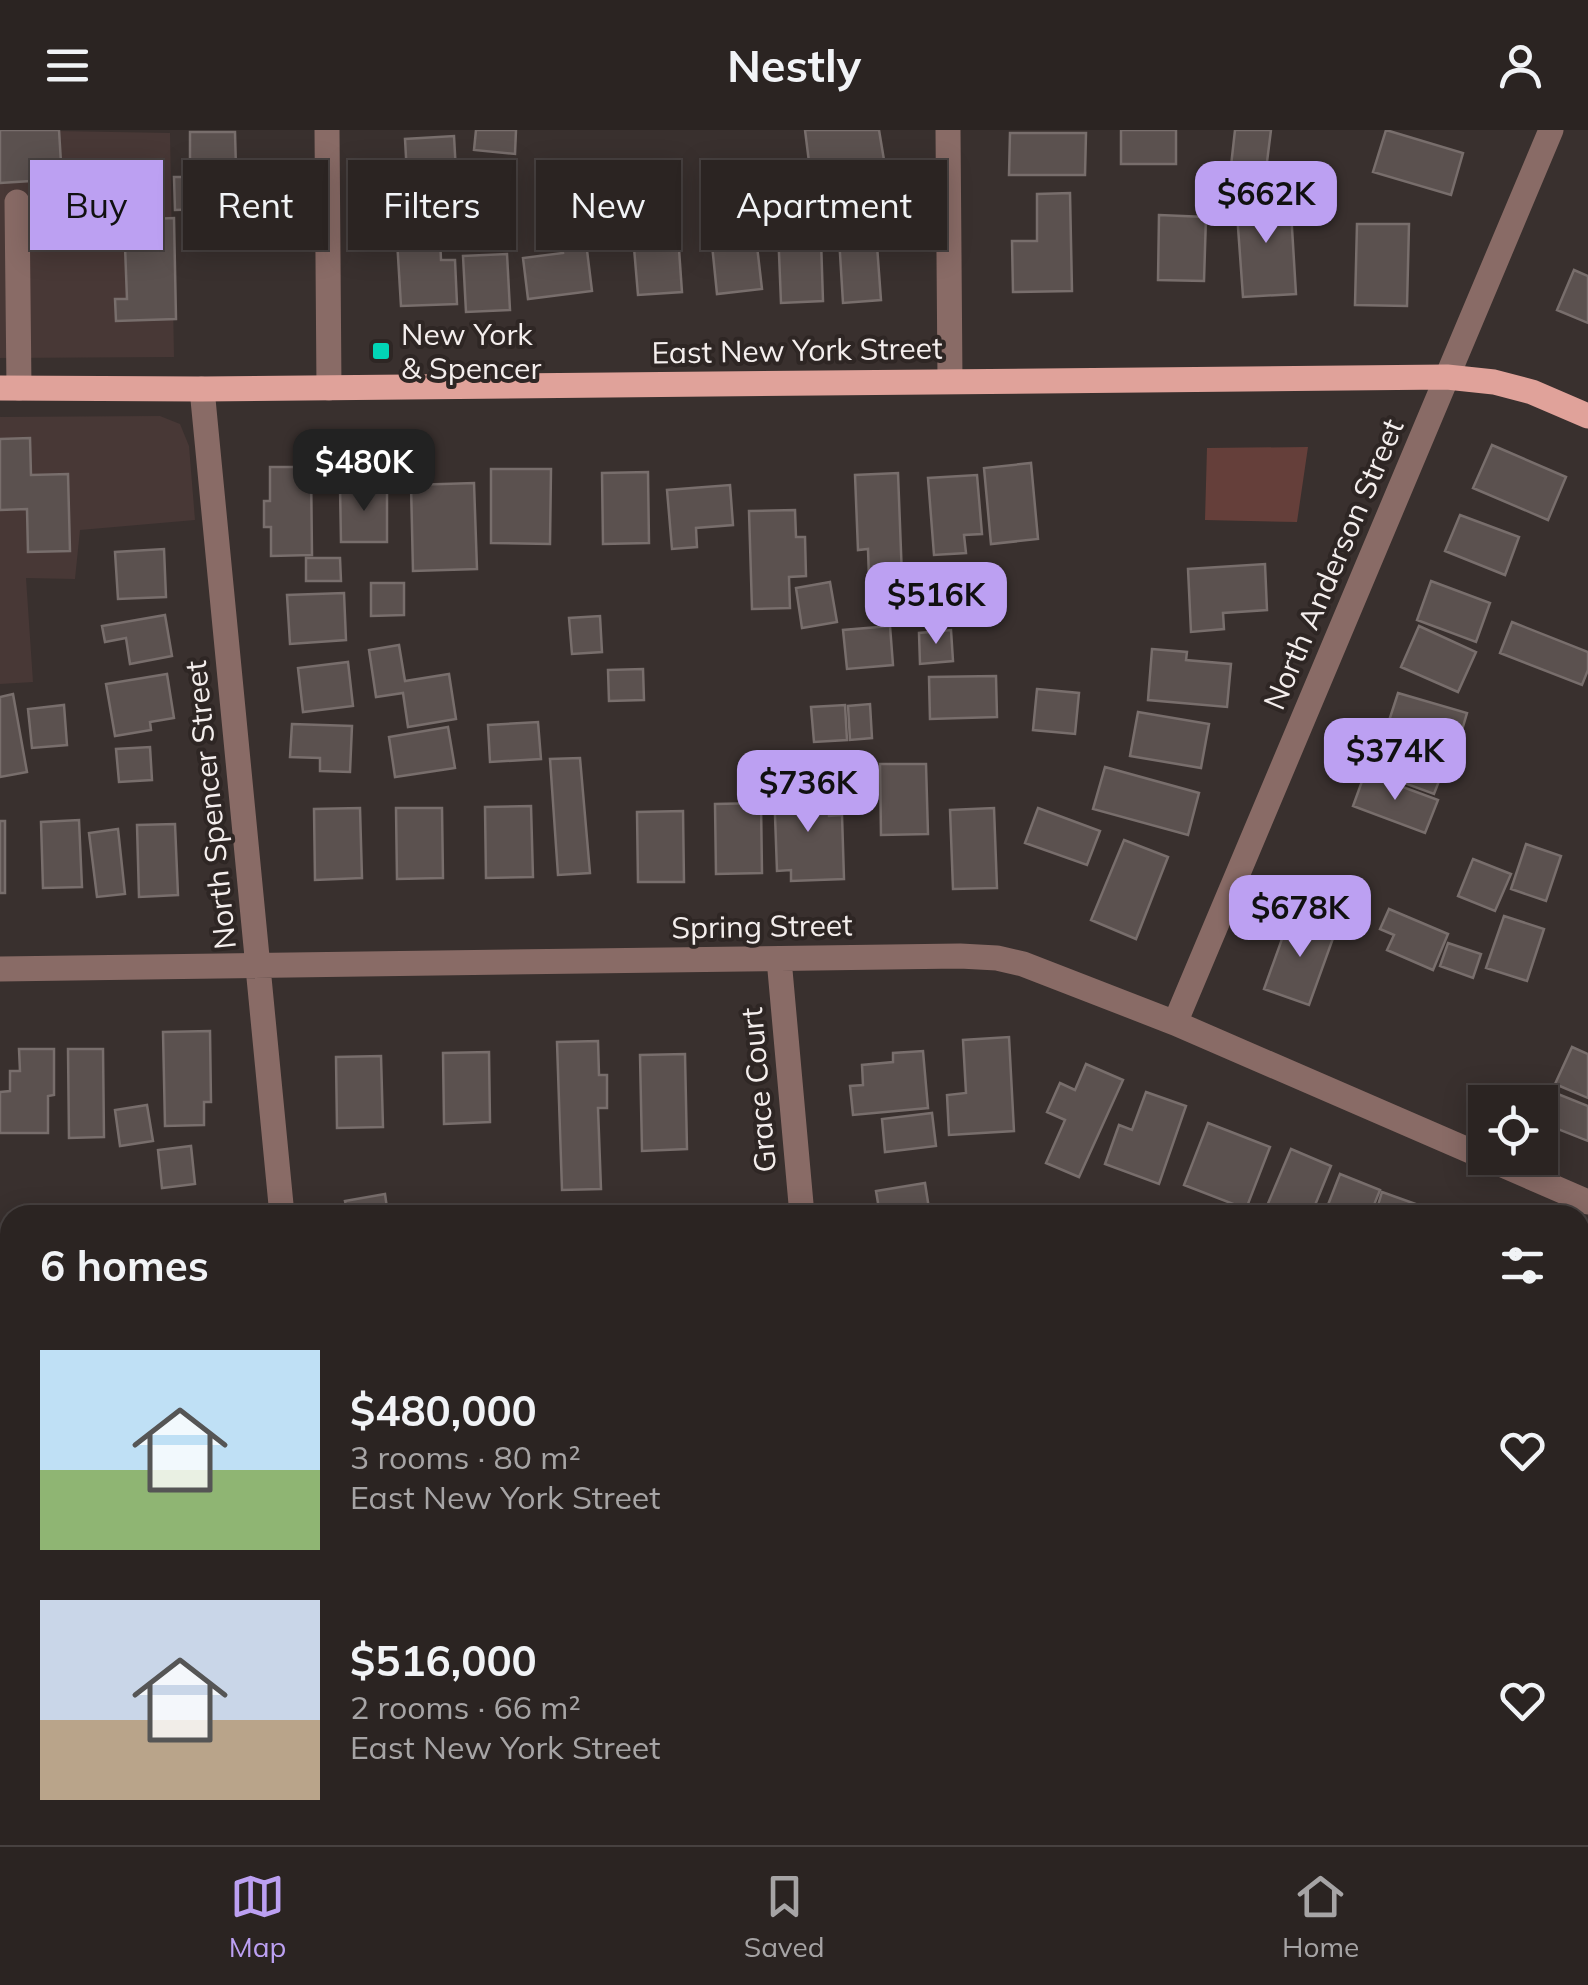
<!DOCTYPE html>
<meta charset="utf-8">
<style>
body{margin:0;font-family:Mulish,sans-serif;background:#37302f;color:#f1f3f6;height:100vh;display:flex;flex-direction:column;font-size:38px;white-space:nowrap}
*{box-sizing:border-box;margin:0}
p{font-size:32px;color:#a6a4a5}
.icon{flex:none;width:55px;height:55px;fill:none;stroke:currentColor;stroke-width:2;stroke-linecap:round;stroke-linejoin:round}
.map{position:relative;flex:1;overflow:hidden}
.sheet{position:absolute;left:0px;top:1075px;width:1590px;height:640px;display:flex;flex-direction:column;background:#2b2422;border-radius:30px 30px 0 0;box-shadow:0 5px 25px #0003,0 0 0 2px #474140}
.sheet>*{flex:none}
.banner{position:absolute;left:30px;top:30px;width:1000px;height:90px;display:flex;gap:20px}
.fabs{position:absolute;left:1468px;top:955px;display:grid;gap:20px}
.fabs a{display:grid;place-items:center;width:90px;height:90px;border-radius:0px;background:#2b2422;box-shadow:0 5px 25px #0003,0 0 0 2px #474140;font-size:50px}
.price{position:absolute;translate:-50% -85px;padding:0 22px;border-radius:20px;background:#bca0f2;color:#111;font-size:32px;line-height:65px;filter:drop-shadow(0 2px 5px #0008)}
.price::after{content:'';position:absolute;left:50%;top:60px;width:30px;height:22px;margin-left:-15px;background:inherit;clip-path:polygon(0 0,100% 0,50% 100%)}
.price.on{background:#222;color:#fff}
ul{padding:0;list-style:none}
li{display:flex;align-items:center;gap:30px;height:250px;padding:0 40px}
li span{display:grid;place-items:center;flex:none;width:280px;height:200px;border-radius:0px;color:#555}
li>.icon{margin-inline-start:auto}
span .icon{width:120px;height:120px;fill:#fffc;stroke-width:1}
li b{font-size:42px}
h2{display:flex;justify-content:space-between;align-items:center;height:120px;padding:0 40px;font-size:42px}
.tag{padding:0 35px;border-radius:0px;background:#2b2422;box-shadow:0 5px 25px #0003,0 0 0 2px #474140;font-size:35px;line-height:90px}
.tag.on{background:#bca0f2;color:#111}
header{display:flex;justify-content:space-between;align-items:center;height:130px;padding:0 40px;background:#2b2422;font-size:45px;font-weight:700}
.tabs{display:flex;justify-content:space-around;align-items:center;height:140px;border-top:2px solid #474140;background:#2b2422;font-size:28px;color:#a6a4a5}
.tabs a{display:grid;justify-items:center;gap:5px}
.tabs .on{color:#bca0f2}
.map>svg:first-child{display:block}
.built{fill:#483836}
.green{fill:#653f3a}
.building{fill:#5b514f;stroke:#786e6c;stroke-width:2.5}
.lines{fill:none;stroke-linecap:round;stroke-linejoin:round}
.minor{stroke:#896b66;stroke-width:25}
.major{stroke:#e0a29a;stroke-width:25}
.poi-dot{fill:#02d5b6;stroke:#2e2624;stroke-width:4}
.labels{text-anchor:middle;dominant-baseline:central;stroke-width:8;stroke-linejoin:round;paint-order:stroke}
.poi-label{font-size:30px;fill:#f4eeed;stroke:#2e2624;text-anchor:start}
.street-label{font-size:30px;fill:#f4eeed;stroke:#2e2624}
</style>
<header><svg class="icon" aria-label="menu" viewBox="0 0 24 24"><path d="M4 6h16M4 12h16M4 18h16"/></svg>Nestly<svg class="icon" aria-label="person" viewBox="0 0 24 24"><circle cx="12" cy="8" r="4"/><path d="M4 21q1-7 8-7t8 7"/></svg></header>
<div class="map">
<svg width="1588" height="1715" viewBox="0 0 1588 1715">
<rect width="100%" height="100%" fill="#39302e"/>
<!-- built -->
<path class="built" d="M0 0 170 3 174 227 0 228Z
M160 286 180 294 189 316 195 390 80 400 75 449 26 448 33 552 0 554V287Z
M1101 1705H1353L1377 1715H1102Z"/>
<!-- green -->
<path class="green" d="M1308 317 1297 392 1205 390 1207 318Z
M476 1705H1101L1102 1715H477Z"/>
<!-- building -->
<path class="building" d="M0 0H59L62 49 0 53Z
M476 0H516L515 24 474 20Z
M805 0H879L884 30 810 40Z
M1121 0H1176V34H1121Z
M1235 0H1271L1266 40 1231 36Z
M1386 0 1463 23 1451 65 1373 42Z
M190 2H235L236 39H190Z
M1010 3H1086L1085 45H1009Z
M454 6 456 42 489 39 490 58 408 63 405 9Z
M174 47H210L211 79 175 80Z
M840 52 879 54 877 87 838 86Z
M1070 63 1072 161 1013 162 1012 111H1037V64Z
M1290 65 1296 164 1243 167 1236 69Z
M811 73 812 110H821L823 171 781 173 777 74Z
M1159 85 1206 87 1204 151 1158 150Z
M174 88 176 189 116 191 115 169H127L124 90Z
M875 88 881 170 843 173 838 91Z
M754 90 762 159 717 164 710 95Z
M677 91 682 162 638 165 632 94Z
M1357 94H1409L1407 176 1355 175Z
M585 104 592 161 528 169 523 128 563 123 561 107Z
M440 108 441 130H455L457 174 401 176 397 110Z
M507 124 510 180 466 182 463 126Z
M1574 140 1588 146V193L1557 180Z
M30 308 31 345 68 344 70 421 28 422 27 379 0 380V309Z
M1492 315 1566 347 1548 390 1473 358Z
M1031 333 1038 409 991 414 984 338Z
M270 337H311L312 425 271 426V397H264V371H270Z
M491 339H551L550 414 491 413Z
M648 342 649 413 603 414 602 343Z
M898 343 902 447 869 449 868 419 858 420 855 345Z
M977 345 982 404 964 405 966 423 934 425 928 348Z
M474 353 477 439 413 441 411 355Z
M387 355V412H341L340 356Z
M730 355 733 395 696 398 697 417 672 419 667 360Z
M795 380 796 407H805L806 446 789 447 790 478 752 479 749 381Z
M1460 385 1519 407 1505 445 1445 421Z
M164 419 166 467 118 469 115 422Z
M306 428H340L341 451H306Z
M1265 434 1267 480 1223 483 1224 499 1191 502 1188 439Z
M1431 451 1490 473 1476 512 1417 490Z
M830 452 837 492 802 498 796 458Z
M371 453H404V485L371 486Z
M344 463 346 510 290 514 287 465Z
M165 485 172 526 130 534 126 508 105 512 102 496Z
M600 486 602 522 572 524 569 488Z
M1512 492 1588 522V540L1582 555 1500 523Z
M890 496 893 535 847 539 843 500Z
M1419 496 1476 522 1458 562 1401 537Z
M951 500 953 531 920 534 919 503Z
M399 515 405 551 449 544 456 589 408 597 403 563 376 567 369 520Z
M1152 519 1187 522 1186 530 1231 534 1227 577 1148 570Z
M348 532 353 576 303 582 298 538Z
M643 539 644 570 609 571 608 540Z
M167 544 174 588 150 592 151 600 115 606 106 554Z
M996 546 997 587 930 589 929 547Z
M1037 559 1079 563 1075 604 1033 600Z
M1398 563 1467 583 1457 617 1387 597Z
M13 564 27 642 0 647V567Z
M870 574 872 608 850 610 848 576Z
M64 575 67 615 32 618 28 579Z
M845 575 847 610 814 612 811 577Z
M1138 582 1209 594 1201 638 1130 626Z
M538 592 541 629 490 632 488 595Z
M292 594 352 596 350 642 320 641V628L290 627Z
M448 597 455 638 395 647 389 607Z
M1372 600 1448 628 1434 664 1358 636Z
M150 617 152 650 119 652 116 619Z
M580 628 590 743 558 745 550 629Z
M880 634H926L928 704 881 705Z
M1105 637 1199 663 1188 705 1093 679Z
M1365 643 1438 670 1425 703 1353 676Z
M828 656 829 686 842 685 844 749 791 751V740L777 741 774 658Z
M761 673 762 743 716 744 715 674Z
M531 676 533 747 486 748 485 677Z
M360 678 362 748 315 750 314 679Z
M396 678H442L443 748 397 749Z
M994 678 997 758 953 759 950 680Z
M1038 678 1100 701 1087 735 1025 713Z
M683 681 684 752H638L637 682Z
M79 690 82 757 43 758 41 692Z
M0 691H5V763H0Z
M175 694 178 765 139 767 137 695Z
M118 699 125 764 97 767 89 703Z
M1124 710 1168 727 1136 809 1091 790Z
M1526 714 1561 726 1546 771 1511 759Z
M1473 729 1511 744 1495 781 1458 766Z
M1389 779 1448 804 1433 840 1387 820 1394 805 1380 799Z
M1291 784 1336 800 1309 875 1264 859Z
M1504 786 1544 799 1527 851 1486 838Z
M1448 813 1481 824 1473 848 1440 836Z
M210 901 211 972H204V995L165 996 163 902Z
M1009 907 1014 1001 949 1005 947 965 966 963 963 910Z
M598 911 599 945H607V978H598L601 1059 562 1060 557 912Z
M1572 917 1588 924V968L1555 954Z
M19 919H54V965L48 966V1003H0V962L10 961V941H20Z
M68 919H103L104 1007 69 1008Z
M923 921 928 978 853 985 850 956 863 955 862 935 893 932V923Z
M489 922 490 992 444 994 443 923Z
M685 924 687 1019 642 1021 640 925Z
M381 926 383 997 337 998 336 927Z
M1086 934 1123 950 1079 1047 1046 1033 1065 990 1047 982 1060 953 1075 960Z
M1538 956 1588 976V1011L1540 992V972H1531Z
M1146 962 1186 976 1159 1054 1105 1034 1119 995 1132 1000Z
M147 975 153 1011 120 1016 115 980Z
M932 983 936 1016 885 1022 882 989Z
M1208 993 1270 1017 1246 1079 1184 1055Z
M191 1016 195 1054 162 1058 158 1020Z
M1291 1019 1331 1036 1311 1085H1270L1264 1083Z
M1340 1044 1380 1060 1370 1085H1324Z
M925 1053 930 1085H880L876 1061Z
M1382 1062 1427 1078 1425 1085H1375Z
M385 1064 388 1085H348L345 1071Z
M10 1312V1379L0 1380V1313Z
M1588 1432V1480L1580 1477V1451Z
M1580 1495 1588 1497V1548L1580 1545Z
M1580 1581 1588 1583V1640L1580 1637Z
M10 1680 12 1715H0V1681Z
M68 1705H160V1706L128 1711 129 1715H69Z
M1489 1705H1556L1552 1715H1485Z"/>
<g class="lines">
<!-- minor -->
<path class="minor" d="M327 0 329 258
M948 0 950 251
M17 72 19 258
M202 259 282 1085
M779 829 802 1085
M0 839 960 826 997 828 1023 834 1175 893 1588 1072
M1175 893 1551 0
M1580 1253 1588 1234
M0 1451H10
M1268 1714 1271 1715
M1385 1715 1389 1705"/>
<!-- major -->
<path class="major" d="M0 258 202 259 1447 247 1494 252 1532 262 1588 286"/>
</g>
<!-- markers -->
<rect class="poi-dot" x="371" y="211" width="20" height="20" rx="5"/>
<g class="labels">
<!-- poi labels -->
<g class="poi-label">
<text x="401" y="204">New York<tspan x="401" dy="34">&amp; Spencer</tspan></text>
</g>
<!-- street labels -->
<g class="street-label">
<text transform="translate(797 220) rotate(-1)">East New York Street</text>
<text transform="translate(1333 434) rotate(-67)">North Anderson Street</text>
<text transform="translate(210 675) rotate(-96)">North Spencer Street</text>
<text transform="translate(762 796) rotate(-1)">Spring Street</text>
<text transform="translate(758 960) rotate(-95)">Grace Court</text>
</g>
</g>
</svg>
<div class="fabs">
<a><svg class="icon" aria-label="locate" viewBox="0 0 24 24"><circle cx="12" cy="12" r="6"/><path d="M12 2v4M12 18v4M2 12h4M18 12h4"/></svg></a>
</div>
<b class="price" style="left:1266px;top:116px">$662K</b>
<b class="price on" style="left:364px;top:384px">$480K</b>
<b class="price" style="left:936px;top:517px">$516K</b>
<b class="price" style="left:1395px;top:673px">$374K</b>
<b class="price" style="left:808px;top:705px">$736K</b>
<b class="price" style="left:1300px;top:830px">$678K</b>
<div class="banner">
<a class="tag on">Buy</a>
<a class="tag">Rent</a>
<a class="tag">Filters</a>
<a class="tag">New</a>
<a class="tag">Apartment</a>
</div>
<section class="sheet">
<h2>6 homes<svg class="icon" aria-label="filters" viewBox="0 0 24 24"><path d="M4 7h16M4 17h16"/><circle cx="9" cy="7" r="2"/><circle cx="15" cy="17" r="2"/></svg></h2>
<ul>
<li><span style="background:linear-gradient(#bfe0f5 60%,#8fb573 0)"><svg class="icon" aria-label="home" viewBox="0 0 24 24"><path d="M3 11l9-7 9 7M6 9v11h12V9"/></svg></span><div><b>$480,000</b><p>3 rooms · 80 m²</p><p>East New York Street</p></div><svg class="icon" aria-label="heart" viewBox="0 0 24 24"><path d="M12 20l-8-8c-3-5 5-10 8-4 3-6 11-1 8 4z"/></svg></li>
<li><span style="background:linear-gradient(#c9d6e8 60%,#b9a48a 0)"><svg class="icon" aria-label="home" viewBox="0 0 24 24"><path d="M3 11l9-7 9 7M6 9v11h12V9"/></svg></span><div><b>$516,000</b><p>2 rooms · 66 m²</p><p>East New York Street</p></div><svg class="icon" aria-label="heart" viewBox="0 0 24 24"><path d="M12 20l-8-8c-3-5 5-10 8-4 3-6 11-1 8 4z"/></svg></li>
</ul>
</section>
</div>
<nav class="tabs">
<a class="on"><svg class="icon" aria-label="map" viewBox="0 0 24 24"><path d="M3 6l6-2 6 2 6-2v14l-6 2-6-2-6 2zM9 4v14M15 6v14"/></svg>Map</a>
<a><svg class="icon" aria-label="saved" viewBox="0 0 24 24"><path d="M7 4h10v16l-5-4-5 4z"/></svg>Saved</a>
<a><svg class="icon" aria-label="home" viewBox="0 0 24 24"><path d="M3 11l9-7 9 7M6 9v11h12V9"/></svg>Home</a>
</nav>
